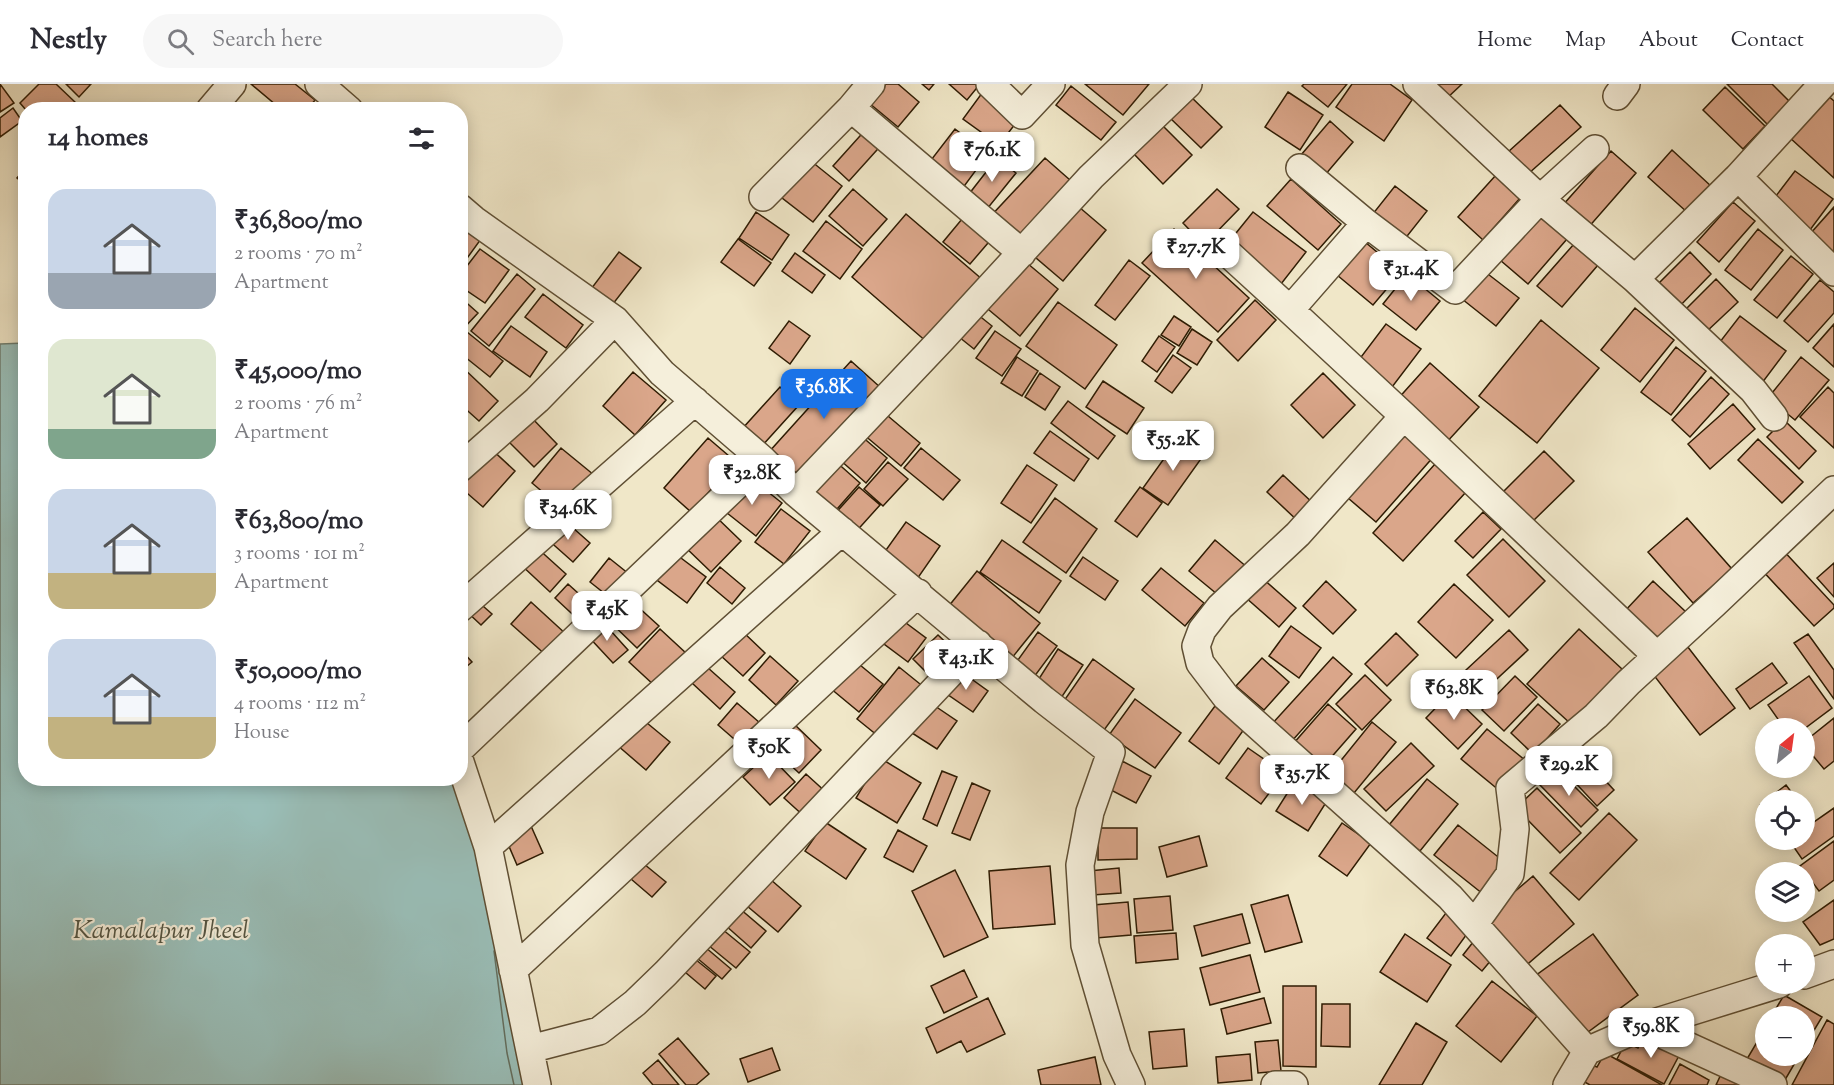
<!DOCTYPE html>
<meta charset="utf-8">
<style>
body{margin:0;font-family:"Sorts Mill Goudy",serif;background:#f7f7f7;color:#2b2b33;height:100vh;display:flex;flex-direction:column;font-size:22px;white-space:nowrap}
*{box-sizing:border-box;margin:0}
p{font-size:20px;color:#7c7c81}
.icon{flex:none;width:33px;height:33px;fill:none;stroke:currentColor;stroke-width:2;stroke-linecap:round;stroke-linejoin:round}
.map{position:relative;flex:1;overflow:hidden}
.sheet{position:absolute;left:18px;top:18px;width:450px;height:684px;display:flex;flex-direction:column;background:#fff;border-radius:24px;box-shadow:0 3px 15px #0003}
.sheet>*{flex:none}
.needle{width:39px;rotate:29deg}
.buttons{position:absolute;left:1755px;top:634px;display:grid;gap:12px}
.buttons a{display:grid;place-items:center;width:60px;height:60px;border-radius:50%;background:#fff;box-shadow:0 3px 15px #0003;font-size:30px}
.price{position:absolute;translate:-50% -51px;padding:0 14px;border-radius:12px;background:#fff;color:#222;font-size:20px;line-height:39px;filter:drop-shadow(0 2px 3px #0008)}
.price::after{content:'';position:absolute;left:50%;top:36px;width:18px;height:14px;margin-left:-9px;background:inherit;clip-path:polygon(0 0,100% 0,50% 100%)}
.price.current{background:#1a73e8;color:#fff}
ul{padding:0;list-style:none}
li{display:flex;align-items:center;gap:18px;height:150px;padding:0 30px}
li span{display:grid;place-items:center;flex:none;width:168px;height:120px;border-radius:18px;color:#555}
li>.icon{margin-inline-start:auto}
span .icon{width:72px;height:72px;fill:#fffc;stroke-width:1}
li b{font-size:26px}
h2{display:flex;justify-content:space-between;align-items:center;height:72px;padding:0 30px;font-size:26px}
header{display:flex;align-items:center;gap:36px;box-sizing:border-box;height:84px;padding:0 30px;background:#fff;border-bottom:2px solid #e1e1e2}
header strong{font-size:28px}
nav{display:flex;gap:33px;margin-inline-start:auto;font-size:21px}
.search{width:420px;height:54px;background:#f7f7f7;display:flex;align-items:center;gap:15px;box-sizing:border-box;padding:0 21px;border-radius:33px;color:#7c7c81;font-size:22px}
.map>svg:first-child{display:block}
.water{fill:#9abfb9;stroke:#6f7e70;stroke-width:1.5}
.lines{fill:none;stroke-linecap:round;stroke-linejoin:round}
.shore{stroke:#646e5e;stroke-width:1.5}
.building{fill:#daa68a;stroke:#2f1c03;stroke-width:1.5}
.minor-casing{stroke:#5f4f34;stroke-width:30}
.minor{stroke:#f5efdb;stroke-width:27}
.labels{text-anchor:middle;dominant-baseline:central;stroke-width:4.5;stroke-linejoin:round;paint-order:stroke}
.water-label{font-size:26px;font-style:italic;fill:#545543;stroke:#f5efdb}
</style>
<header>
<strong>Nestly</strong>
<div class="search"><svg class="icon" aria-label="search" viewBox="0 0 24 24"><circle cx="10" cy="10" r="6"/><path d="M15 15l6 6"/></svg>Search here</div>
<nav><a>Home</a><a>Map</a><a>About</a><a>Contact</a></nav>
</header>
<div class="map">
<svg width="1834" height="1001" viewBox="0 0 1834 1001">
<rect width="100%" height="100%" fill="#f0e7c8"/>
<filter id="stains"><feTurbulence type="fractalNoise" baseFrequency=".00333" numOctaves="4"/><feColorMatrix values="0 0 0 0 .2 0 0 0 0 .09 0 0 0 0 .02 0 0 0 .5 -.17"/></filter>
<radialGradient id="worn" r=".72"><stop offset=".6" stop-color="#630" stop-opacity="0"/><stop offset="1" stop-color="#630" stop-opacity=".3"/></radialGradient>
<!-- water -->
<path class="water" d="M25 259 26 694H460L537 1001H0V260Z"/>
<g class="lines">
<!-- shore -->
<path class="shore" d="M494 867 507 969 514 1001"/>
</g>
<!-- building -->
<path class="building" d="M0 0 14 19 0 28Z
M39 0H56L76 19 70 26H26L20 19Z
M66 0H91L79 13Z
M251 0H295L315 16 307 26H282Z
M886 0H898L919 18 898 43 869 19Z
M922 0H934L929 6Z
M949 0H980L967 16Z
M1085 0H1149L1123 31Z
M1304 0H1347L1328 23 1302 2Z
M1352 0H1390L1412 16 1384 57 1336 23Z
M1429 0H1462L1445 16Z
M1727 0H1772L1793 21 1770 43Z
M1071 2 1116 38 1101 56 1056 21Z
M1725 3 1765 42 1743 65 1703 26Z
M985 5 1022 31 999 61 963 35Z
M1288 8 1323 31 1300 66 1265 43Z
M1188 10 1222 43 1201 64 1167 31Z
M1827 11 1834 17V94L1789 53Z
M315 19 324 26H310Z
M1560 21 1581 43 1528 90 1508 68Z
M13 24 22 37 0 53V34Z
M1330 37 1353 58 1325 91 1301 71Z
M1162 41 1192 71 1163 100 1133 69Z
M868 43 885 57 849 97 833 82Z
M955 45 988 70 962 105 928 80Z
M1672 66 1712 103 1688 129 1648 93Z
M1611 67 1636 89 1587 145 1562 122Z
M806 73 842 102 813 138 777 110Z
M997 74 1016 89 987 125 969 110Z
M1045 74 1070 96 1014 158 988 135Z
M26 84V102L17 94Z
M1795 87 1833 115 1807 150 1769 121Z
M1496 91 1521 113 1483 156 1458 133Z
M1291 95 1341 140 1318 166 1267 122Z
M1395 102 1427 127 1404 156 1372 131Z
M853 105 887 135 863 162 829 132Z
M1217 105 1239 125 1204 161 1183 139Z
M1072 117 1106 146 1063 197 1029 168Z
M1733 118 1755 137 1719 178 1697 158Z
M1834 123V171L1810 150Z
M756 128 789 151 772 176 739 154Z
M1253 128 1306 168 1281 200 1228 159Z
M967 129 994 152 970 180 943 158Z
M906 130 983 196 928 259 852 193Z
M1540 130 1567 155 1528 200 1500 176Z
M826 137 862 165 840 195 803 167Z
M460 140 481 155 465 177 460 174Z
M1174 145 1249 214 1218 248 1142 179Z
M1758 145 1783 166 1751 206 1725 186Z
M738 155 771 179 754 202 721 178Z
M1365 158 1401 188 1373 221 1337 191Z
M1574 160 1598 181 1562 223 1537 202Z
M480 165 509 186 485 219 460 202V191Z
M619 168 641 184 609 225 588 209Z
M1690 168 1711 190 1675 227 1653 205Z
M795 169 825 191 812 209 782 187Z
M1791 172 1813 190 1777 234 1754 216Z
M1021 174 1058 205 1020 252 983 221Z
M1129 176 1150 192 1115 236 1095 221Z
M1484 187 1519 214 1496 242 1462 215Z
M517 190 535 205 489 262 471 247Z
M1407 190 1440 217 1416 246 1383 220Z
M1716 195 1738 218 1705 249 1684 227Z
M1820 196 1834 208V229L1808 258 1784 237Z
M543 210 583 241 566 264 525 233Z
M460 213 478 229 460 248Z
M1255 216 1276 236 1238 277 1217 256Z
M1058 218 1117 261 1085 305 1026 262Z
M1635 224 1674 256 1640 298 1601 266Z
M972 226 992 242 974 265 954 249Z
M1174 232 1191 243 1179 262 1161 251Z
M1740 232 1786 267 1762 299 1716 263Z
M1541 236 1599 284 1537 359 1479 312Z
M789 237 810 252 790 280 769 264Z
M1386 240 1421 265 1389 307 1355 281Z
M1834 240V283L1813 264Z
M511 242 547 268 530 293 493 267Z
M1192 245 1212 258 1197 281 1177 269Z
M995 247 1021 265 1002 292 976 274Z
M467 248 503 277 490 293 460 269V256Z
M1159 252 1175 263 1157 288 1142 277Z
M1676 263 1706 287 1671 331 1641 308Z
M1173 271 1191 284 1172 309 1155 297Z
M1017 273 1038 287 1022 312 1001 299Z
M1801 273 1829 296 1795 336 1768 314Z
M851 277 881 304 798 396 768 369Z
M1430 279 1479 323 1445 360 1396 317Z
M460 281 498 317 479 337 460 320Z
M633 288 666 316 635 351 603 322Z
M1040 289 1060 303 1045 326 1025 313Z
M1323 289 1355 321 1323 354 1291 321Z
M1711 293 1729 310 1690 353 1672 336Z
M1103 297 1144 324 1127 350 1086 323Z
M780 303 799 321 761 363 742 345Z
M1828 303 1834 309V364L1800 333Z
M1068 317 1115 352 1098 375 1051 339Z
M1733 320 1755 345 1710 385 1688 360Z
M882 327 920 359 901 382 863 350Z
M529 331 557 360 534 383 505 354Z
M1784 336 1816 367 1799 385 1767 353Z
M1400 340 1435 371 1376 438 1341 408Z
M1050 347 1089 375 1074 397 1034 369Z
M860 351 887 374 866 399 839 375Z
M708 354 736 378 691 428 664 404Z
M1178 355 1203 372 1168 421 1143 404Z
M1758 355 1803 398 1782 419 1738 376Z
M488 362 515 387 483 423 460 403V393Z
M561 364 594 391 564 426 532 399Z
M921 364 960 396 943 416 904 384Z
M1544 367 1574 397 1532 438 1502 409Z
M834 376 860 399 830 433 804 410Z
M888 378 908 395 883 422 864 405Z
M1435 380 1466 408 1403 477 1373 449Z
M1027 381 1057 401 1031 439 1001 419Z
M1283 391 1316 422 1300 439 1267 408Z
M748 392 782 419 756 452 722 425Z
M859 403 880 421 853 451 832 433Z
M1140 403 1162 419 1137 453 1115 437Z
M1055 414 1097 445 1066 489 1023 458Z
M781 425 810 447 784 480 755 458Z
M1483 428 1501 445 1473 474 1455 457Z
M712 429 741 457 711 488 682 460Z
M1687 434 1732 485 1693 519 1648 468Z
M563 435 590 459 573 478 546 454Z
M906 438 940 462 915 498 881 473Z
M1503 455 1545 497 1509 533 1467 491Z
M1002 456 1061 497 1039 529 980 488Z
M1215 456 1248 484 1223 515 1189 487Z
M535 462 566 490 550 508 519 479Z
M1780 463 1834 521V524L1814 542 1759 483Z
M673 468 706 493 687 519 653 493Z
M1083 473 1118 497 1105 516 1070 492Z
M609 474 629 490 609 513 590 498Z
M1834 479V513L1817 494Z
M720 483 745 504 732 520 707 499Z
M1161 484 1204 519 1185 542 1142 506Z
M977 487 1040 539 1007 580 944 528Z
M1262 494 1296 524 1279 543 1245 513Z
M1326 497 1356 526 1333 550 1303 522Z
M1653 497 1686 528 1654 560 1623 529Z
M568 500 598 527 584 541 555 514Z
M1454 500 1493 536 1456 574 1418 538Z
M625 511 659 542 637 564 604 532Z
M475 515 492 530 481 541 465 526Z
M531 518 567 551 548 573 511 540Z
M898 533 926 554 908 578 880 557Z
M601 536 628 566 613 579 586 550Z
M1291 542 1321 564 1299 594 1269 572Z
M660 545 687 570 656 603 629 578Z
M1579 545 1622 585 1571 640 1527 600Z
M1509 546 1528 566 1485 606 1466 586Z
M742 547 765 569 743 592 720 571Z
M1038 548 1057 562 1031 597 1013 583Z
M1396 549 1418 571 1387 602 1365 580Z
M1808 550 1834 586V615L1794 559Z
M938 551 958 570 933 595 913 575Z
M1684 558 1735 624 1700 651 1649 585Z
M460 565 472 578 460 588Z
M1058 565 1083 581 1059 617 1035 601Z
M770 572 798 597 776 621 749 596Z
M1333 573 1352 590 1291 658 1271 641Z
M1262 574 1289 598 1264 626 1236 602Z
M1093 575 1134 605 1099 653 1059 624Z
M854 576 883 600 859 628 830 604Z
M1772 579 1787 599 1750 625 1736 605Z
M707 583 735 608 720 625 692 599Z
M899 583 925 604 883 656 857 635Z
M959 586 988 607 973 628 944 608Z
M1365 591 1391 616 1362 646 1336 620Z
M1515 592 1537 613 1504 647 1482 626Z
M1809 592 1832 624 1804 645H1785L1768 621Z
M1450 609 1482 640 1458 665 1426 634Z
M1135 615 1181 649 1155 684 1109 651Z
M737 619 760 639 741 661 718 641Z
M932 620 957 637 937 665 912 649Z
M1328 620 1356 645 1321 685 1293 660Z
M1538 620 1560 640 1533 670 1511 649Z
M1215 622 1245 644 1219 680 1189 657Z
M641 634 670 658 646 686 617 661Z
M1834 634V677L1824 685 1804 661V658Z
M1372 638 1396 658 1354 709 1330 690Z
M794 640 821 666 799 689 772 664Z
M1487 645 1526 677 1500 707 1461 675Z
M1411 659 1434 682 1386 727 1364 705Z
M1573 662 1614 706 1597 722 1556 678Z
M1248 664 1284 689 1261 720 1226 694Z
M768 670 795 698 770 721 743 693Z
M880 674 921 699 897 739 856 714Z
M1122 677 1151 692 1136 719 1107 704Z
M1556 684 1598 726 1581 743 1539 700Z
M942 687 957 693 937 742 923 735Z
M806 690 828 710 806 734 784 714Z
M1427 695 1458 720 1420 767 1389 741Z
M1295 697 1327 717 1308 747 1276 727Z
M972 699 990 707 970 756 952 749Z
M1786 701 1798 717H1766V729L1760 721Z
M1537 704 1581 749 1560 769 1516 724Z
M1804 720 1813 732 1804 739Z
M1834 724V752L1802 775 1789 756H1804V745Z
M1609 729 1637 756 1579 816 1550 789Z
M825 738 866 765 846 795 805 767Z
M1342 739 1371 759 1347 792 1319 772Z
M1458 741 1507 780 1483 810 1434 771Z
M531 742 543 769 517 781 505 753Z
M1098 744H1137V775L1098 776Z
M898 746 927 762 913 788 884 773Z
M1199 752 1207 782 1167 793 1159 763Z
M1834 757V796L1819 807 1800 782Z
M644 780 666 798 652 813 631 795Z
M1050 782 1055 840 993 845 989 787Z
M1119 784 1121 809 1092 811 1089 787Z
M955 786 988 853 944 873 912 807Z
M1533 792 1574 840 1522 885 1480 837Z
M770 795 801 822 778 848 747 822Z
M1288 811 1302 858 1265 868 1251 821Z
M1170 812 1173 846 1137 849 1134 815Z
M1834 816V855L1820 861 1803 838Z
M1128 818 1131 851 1096 854 1093 821Z
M739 824 766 847 751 864 725 841Z
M1449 825 1472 843 1451 872 1427 854Z
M1242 830 1250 859 1202 872 1194 842Z
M722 845 750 868 736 884 708 861Z
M1176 849 1178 875 1136 879 1134 852Z
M1405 850 1451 881 1427 918 1380 888Z
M1593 850 1638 911 1580 954 1535 892Z
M1477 853 1497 869 1482 887 1463 871Z
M705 863 731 885 722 895 697 874Z
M690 871 716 892 705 905 679 883Z
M1250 871 1260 908 1210 921 1200 884Z
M964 886 977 913 944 929 931 902Z
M1492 897 1537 932 1501 978 1456 942Z
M1283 902H1316V983L1283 982Z
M1784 911 1822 933 1804 963V933H1771Z
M988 914 1005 950 967 968 961 957 937 969 926 944Z
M1264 914 1271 939 1227 950 1221 925Z
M1322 920H1350V963L1321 962Z
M1827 936 1834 940V1001H1792Z
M1416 939 1447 958 1422 1001H1379Z
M1766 943V972H1799L1782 1001 1744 980Z
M1184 945 1187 982 1153 985 1149 948Z
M678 954 709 990 696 1001H686L659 970Z
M1643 955 1682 966 1664 1000 1617 975 1626 958 1638 964Z
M1278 956 1281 987 1258 989 1255 958Z
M772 964 780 986 748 998 740 975Z
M1605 969 1662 1001H1590L1581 996 1590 980 1597 983Z
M1250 970 1252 996 1218 999 1216 973Z
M1095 973 1101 1001H1041L1038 986Z
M658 976 679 1001H653L643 989Z
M1680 980 1709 996 1707 1001H1669Z
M1723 986 1745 1001H1716Z"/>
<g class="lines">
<defs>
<path id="minor" d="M319 0 349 26
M871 0 851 24 1022 169
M990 0 1022 31 1051 0
M1417 0 1540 115 1635 195 1738 93 1823 0
M1617 12 1626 0
M210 26 232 0
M1300 84 1366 139
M1738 93 1834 188
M763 113 851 24
M460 124 474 136 615 236 662 289 763 376 796 409 1044 616 1111 668 1090 728 1080 781 1085 861 1117 971 1131 1001
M1230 171 1290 226 1366 139 1455 206 1540 115 1595 65
M1635 195 1753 306 1774 333
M1290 226 1404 332 1657 572
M1404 332 1298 450 1220 523 1202 546 1196 562 1200 579 1226 613 1450 813 1587 967
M460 384 537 316 615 236
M796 409 942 255 1091 93 1188 0
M460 524 695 317
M460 665 763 376
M460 678 488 763 537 1001
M488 763 842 447
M1475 839 1510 790 1515 745 1510 704 1596 632 1628 599 1714 520 1834 406
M513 886 918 509
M1804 891 1834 880
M1644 942 1773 1001
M530 965 599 947 635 919 666 889 978 560
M1275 1001H1294
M1567 1001 1587 967 1644 942 1779 900"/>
</defs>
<!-- minor casing -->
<use href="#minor" class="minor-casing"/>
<!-- minor -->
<use href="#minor" class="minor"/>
</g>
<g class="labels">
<!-- water labels -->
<g class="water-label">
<text x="161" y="847">Kamalapur Jheel</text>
</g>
</g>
<rect width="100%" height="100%" filter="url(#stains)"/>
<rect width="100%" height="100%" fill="url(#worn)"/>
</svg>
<div class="buttons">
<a><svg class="needle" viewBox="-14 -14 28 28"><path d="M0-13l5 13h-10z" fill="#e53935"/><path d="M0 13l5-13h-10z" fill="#7c7c81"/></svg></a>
<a><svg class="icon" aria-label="locate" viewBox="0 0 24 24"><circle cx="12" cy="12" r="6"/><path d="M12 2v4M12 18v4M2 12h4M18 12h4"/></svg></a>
<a><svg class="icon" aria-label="layers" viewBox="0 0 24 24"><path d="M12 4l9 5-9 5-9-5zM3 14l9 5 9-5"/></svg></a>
<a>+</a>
<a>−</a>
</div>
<b class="price" style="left:992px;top:99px">₹76.1K</b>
<b class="price" style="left:1196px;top:196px">₹27.7K</b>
<b class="price" style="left:1411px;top:218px">₹31.4K</b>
<b class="price current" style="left:824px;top:336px">₹36.8K</b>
<b class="price" style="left:1173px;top:388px">₹55.2K</b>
<b class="price" style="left:752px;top:422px">₹32.8K</b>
<b class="price" style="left:568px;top:457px">₹34.6K</b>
<b class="price" style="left:607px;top:558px">₹45K</b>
<b class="price" style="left:966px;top:607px">₹43.1K</b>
<b class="price" style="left:1454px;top:637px">₹63.8K</b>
<b class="price" style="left:769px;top:696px">₹50K</b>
<b class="price" style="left:1569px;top:713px">₹29.2K</b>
<b class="price" style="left:1302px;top:722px">₹35.7K</b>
<b class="price" style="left:1651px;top:975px">₹59.8K</b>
<section class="sheet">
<h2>14 homes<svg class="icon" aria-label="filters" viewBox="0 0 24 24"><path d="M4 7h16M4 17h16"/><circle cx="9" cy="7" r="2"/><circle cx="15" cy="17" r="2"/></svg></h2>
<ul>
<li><span style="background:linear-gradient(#c9d6e8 70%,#9aa5b1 0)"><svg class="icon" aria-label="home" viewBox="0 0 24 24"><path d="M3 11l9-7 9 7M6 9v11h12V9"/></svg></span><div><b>₹36,800/mo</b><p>2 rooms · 70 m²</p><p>Apartment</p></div></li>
<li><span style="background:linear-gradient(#dfe7d0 75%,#7fa58c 0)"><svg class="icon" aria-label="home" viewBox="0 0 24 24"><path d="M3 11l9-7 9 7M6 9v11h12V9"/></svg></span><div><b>₹45,000/mo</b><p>2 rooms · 76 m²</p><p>Apartment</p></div></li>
<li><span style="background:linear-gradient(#c9d6e8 70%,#c2b280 0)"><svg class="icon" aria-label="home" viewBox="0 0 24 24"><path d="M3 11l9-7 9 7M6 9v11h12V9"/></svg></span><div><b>₹63,800/mo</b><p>3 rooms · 101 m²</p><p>Apartment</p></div></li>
<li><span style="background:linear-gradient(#c9d6e8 65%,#c2b280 0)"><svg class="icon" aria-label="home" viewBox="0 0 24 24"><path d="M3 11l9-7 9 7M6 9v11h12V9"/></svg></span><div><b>₹50,000/mo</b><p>4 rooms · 112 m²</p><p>House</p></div></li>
</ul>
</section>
</div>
